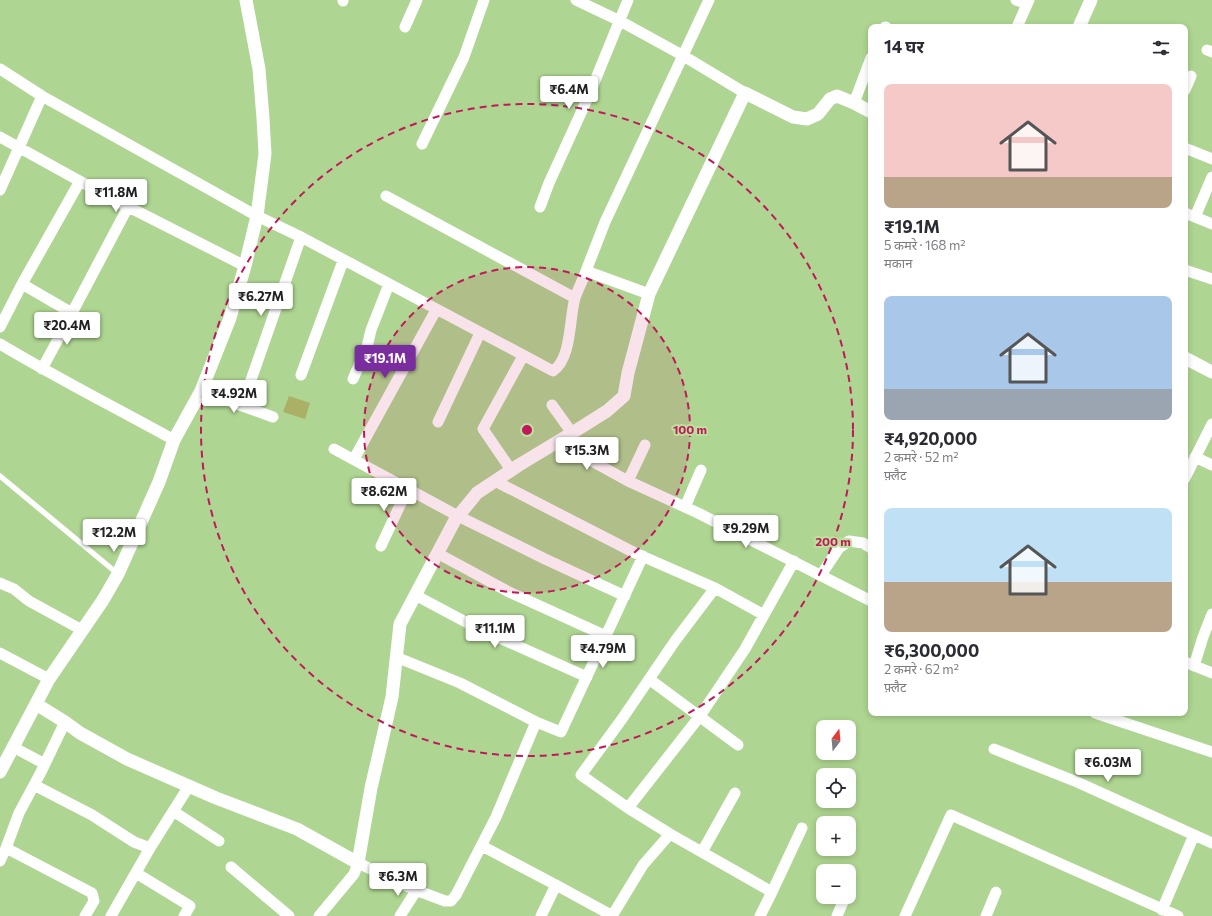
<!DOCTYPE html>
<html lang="hi">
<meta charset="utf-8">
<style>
body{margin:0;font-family:Commissioner,"Noto Sans Devanagari",sans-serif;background:#f2f2f3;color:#2b2b33;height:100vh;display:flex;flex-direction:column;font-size:15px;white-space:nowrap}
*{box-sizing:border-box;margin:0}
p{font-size:13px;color:#7c7c81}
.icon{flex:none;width:22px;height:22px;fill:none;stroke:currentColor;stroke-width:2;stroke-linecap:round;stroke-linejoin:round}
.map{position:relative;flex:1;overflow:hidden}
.side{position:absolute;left:868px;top:24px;width:320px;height:692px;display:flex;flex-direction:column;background:#fff;border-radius:8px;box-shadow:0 2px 6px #0003}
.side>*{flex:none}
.needle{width:26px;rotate:16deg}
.tools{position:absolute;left:816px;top:720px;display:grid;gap:8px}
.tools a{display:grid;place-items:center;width:40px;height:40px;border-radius:8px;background:#fff;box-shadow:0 2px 6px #0003;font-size:20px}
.price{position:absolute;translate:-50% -34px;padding:0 9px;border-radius:4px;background:#fff;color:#222;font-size:13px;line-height:26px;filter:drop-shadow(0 1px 2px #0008)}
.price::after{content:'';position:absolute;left:50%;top:24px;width:12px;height:9px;margin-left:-6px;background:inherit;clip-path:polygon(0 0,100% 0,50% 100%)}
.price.on{background:#7a2d9f;color:#fff}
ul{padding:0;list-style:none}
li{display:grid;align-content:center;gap:8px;height:212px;padding:0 16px}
li span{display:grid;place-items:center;height:124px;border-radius:8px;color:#555}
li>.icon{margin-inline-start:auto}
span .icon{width:72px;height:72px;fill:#fffc;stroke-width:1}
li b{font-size:17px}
h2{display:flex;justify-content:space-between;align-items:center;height:48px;padding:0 16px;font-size:17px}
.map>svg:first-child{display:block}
.building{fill:#aab066}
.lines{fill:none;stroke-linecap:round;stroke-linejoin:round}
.service{stroke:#fff;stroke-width:5.5}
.minor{stroke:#fff;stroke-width:11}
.tertiary{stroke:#fff;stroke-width:13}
.ring{fill:none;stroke:#c2185b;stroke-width:2;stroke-dasharray:7 5}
.centre{fill:#c2185b;stroke:#bbe29d;stroke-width:2}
.ring-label{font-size:12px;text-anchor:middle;font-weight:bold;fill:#c2185b;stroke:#bbe29d;stroke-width:4;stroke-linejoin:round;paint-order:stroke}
</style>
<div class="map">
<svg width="1212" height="916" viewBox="0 0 1212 916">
<rect width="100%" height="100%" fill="#aed591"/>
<!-- building -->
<path class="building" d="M289 396 310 403 305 419 283 412Z"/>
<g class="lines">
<!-- service -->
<path class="service" d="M0 476 118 574"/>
<!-- minor -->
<path class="minor" d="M576 0 620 21 682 55 745 93
M1016 0 1027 4
M343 1V0
M405 27 417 0
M885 27H886
M1017 27 1029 0
M1207 50 1212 52
M0 69 42 96 257 216 301 237 553 371C572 358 569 319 575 298 578 289 583 280 586 271L649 294
M1185 90 1191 76
M854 103 871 58
M0 137 105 195 245 266
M422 144 464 57 484 0
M1185 148 1212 159
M80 181 22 284 72 313 128 207
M0 190 42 96
M386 196 575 298
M540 207 549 183 590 93 628 0
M1185 213 1212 224
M1195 217 1212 177
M1185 270 1212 279
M586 271 605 222 709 0
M0 327 22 284
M0 344C57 378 116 408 174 440
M42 369 72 313
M301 375 343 261
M353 379 367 347 371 330 389 284
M201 391 273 417
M241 404 251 380 301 237
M552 405 572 433
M438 422 480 333
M568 436 581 455 628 481 698 513 871 601
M334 449 458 516 545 559 625 596
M1195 457 1212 465
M354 459 436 310
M511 470 483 429 523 356
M1185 478 1212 424
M495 481 635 553 715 588 764 615
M628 481 645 445
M685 507 701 470
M381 546 408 488
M437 553 509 592 606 636
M821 575 839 548 849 541 863 543 871 548
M0 583 14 589 29 601 82 630
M415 595 477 628 587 677
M0 653 49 679
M1185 662 1212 673
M1194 666 1203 637 1212 614
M649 679 738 745
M1095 713 1212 752
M65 722 41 772 19 813 6 848 92 893 94 901 85 916
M536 722 561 732 643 556
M13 747 45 764
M994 749 1077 782 1212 843
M34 785 92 815 134 842 150 848
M628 808 700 716 745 649 794 561
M173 811 219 841
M670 834 628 808 581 775 622 719 675 641 715 588
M482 846 556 885 613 916
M702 852 735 793
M0 861 6 848
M231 867 289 916
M136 873 190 906 184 916
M772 892 802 828
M1162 910 1194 835
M111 916 150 848 189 786
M319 916 354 874 358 863 413 889 445 901H451L456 895 496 817 536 722 460 683 396 657
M400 916 416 891
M541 916 556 885
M612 916 643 865 670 834 772 892 760 916
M837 916 845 897
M905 916 951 815 1178 916
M986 916 996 892"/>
<!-- tertiary -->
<path class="tertiary" d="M1079 27 1091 0
M1185 358 1212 372
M36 704 65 722 80 733 127 759 216 798 297 829 358 863 371 788 392 697 400 624 455 520 477 493 519 465 572 433 607 411 624 396 628 373 649 294 745 93 793 117 807 119 818 114 830 99 837 96 854 103 871 112
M0 772 49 679 103 600 118 574 159 482 174 440 201 391 230 318 245 266 257 216 265 154 263 118 259 69 246 0"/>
</g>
<!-- distance rings -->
<circle cx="527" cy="430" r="163" fill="#c2185b" fill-opacity=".12"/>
<g class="ring">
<circle cx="527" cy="430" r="163"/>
<circle cx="527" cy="430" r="326"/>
</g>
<circle cx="527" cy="430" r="6" class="centre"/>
<g class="ring-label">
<text x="690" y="434">100 m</text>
<text x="833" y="546">200 m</text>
</g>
</svg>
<div class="tools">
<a><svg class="needle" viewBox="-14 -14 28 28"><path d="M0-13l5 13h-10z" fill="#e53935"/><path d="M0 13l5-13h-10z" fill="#7c7c81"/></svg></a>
<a><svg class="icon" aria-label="locate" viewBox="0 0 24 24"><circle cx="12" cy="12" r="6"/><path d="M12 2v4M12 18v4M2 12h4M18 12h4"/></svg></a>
<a>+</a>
<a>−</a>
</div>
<b class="price" style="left:569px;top:110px">₹6.4M</b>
<b class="price" style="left:116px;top:213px">₹11.8M</b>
<b class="price" style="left:261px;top:317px">₹6.27M</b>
<b class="price" style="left:67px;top:346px">₹20.4M</b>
<b class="price on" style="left:385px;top:379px">₹19.1M</b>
<b class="price" style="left:234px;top:414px">₹4.92M</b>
<b class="price" style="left:587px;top:471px">₹15.3M</b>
<b class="price" style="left:384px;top:512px">₹8.62M</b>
<b class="price" style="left:746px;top:549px">₹9.29M</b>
<b class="price" style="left:114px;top:553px">₹12.2M</b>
<b class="price" style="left:495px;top:649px">₹11.1M</b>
<b class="price" style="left:603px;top:669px">₹4.79M</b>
<b class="price" style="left:1108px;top:783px">₹6.03M</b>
<b class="price" style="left:398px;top:897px">₹6.3M</b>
<section class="side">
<h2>14 घर<svg class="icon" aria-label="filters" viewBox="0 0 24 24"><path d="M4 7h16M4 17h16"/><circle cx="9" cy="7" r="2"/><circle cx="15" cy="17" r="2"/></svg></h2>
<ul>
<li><span style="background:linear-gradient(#f6c9c9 75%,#b9a48a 0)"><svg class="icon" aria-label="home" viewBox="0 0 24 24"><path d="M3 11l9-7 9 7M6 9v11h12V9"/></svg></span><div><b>₹19.1M</b><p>5 कमरे · 168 m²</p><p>मकान</p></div></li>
<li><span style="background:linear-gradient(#a9c7e8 75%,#9aa5b1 0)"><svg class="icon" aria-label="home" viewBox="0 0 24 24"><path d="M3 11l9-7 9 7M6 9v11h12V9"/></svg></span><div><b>₹4,920,000</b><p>2 कमरे · 52 m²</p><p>फ़्लैट</p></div></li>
<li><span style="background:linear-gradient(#bfe0f5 60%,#b9a48a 0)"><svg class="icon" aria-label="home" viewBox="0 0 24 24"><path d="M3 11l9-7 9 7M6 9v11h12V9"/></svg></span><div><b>₹6,300,000</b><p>2 कमरे · 62 m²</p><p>फ़्लैट</p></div></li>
</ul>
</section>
</div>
